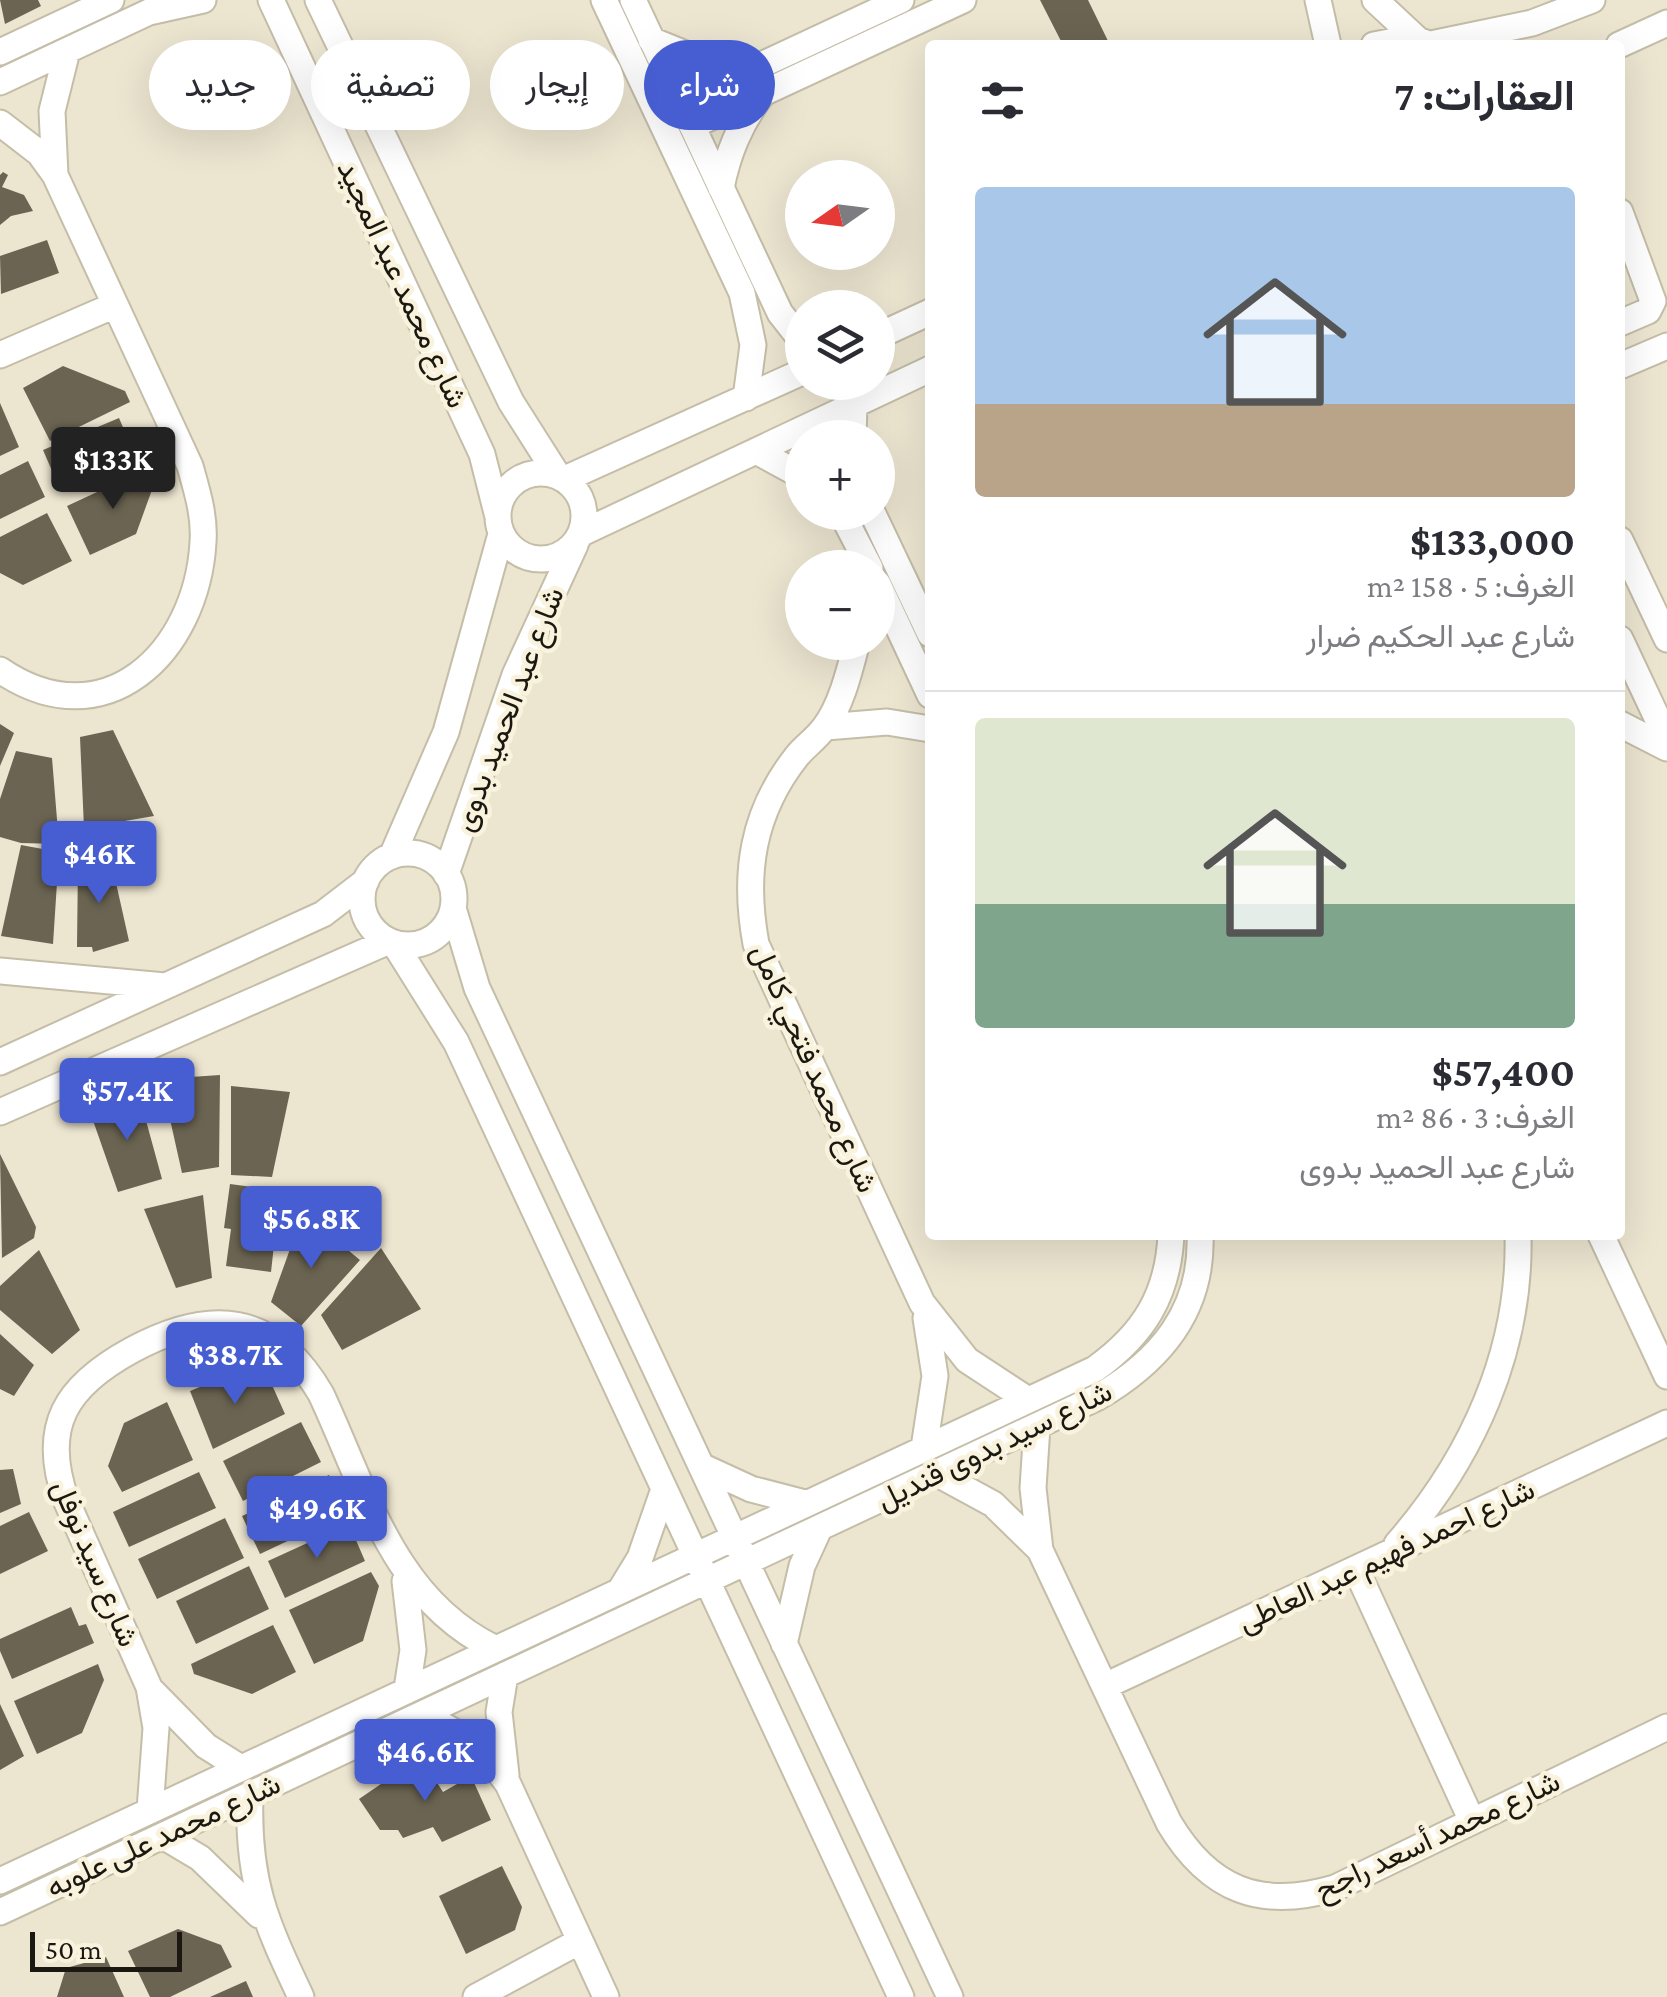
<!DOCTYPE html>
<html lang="ar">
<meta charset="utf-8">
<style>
body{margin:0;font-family:"Crimson Pro",Vazirmatn,serif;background:#f2f2f3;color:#2b2b33;direction:rtl;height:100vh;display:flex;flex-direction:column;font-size:38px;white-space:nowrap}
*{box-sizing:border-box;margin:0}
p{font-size:32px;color:#7c7c81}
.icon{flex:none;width:55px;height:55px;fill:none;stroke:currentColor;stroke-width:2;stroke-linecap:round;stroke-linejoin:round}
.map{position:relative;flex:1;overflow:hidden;direction:ltr}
.sheet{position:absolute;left:925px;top:40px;width:700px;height:1200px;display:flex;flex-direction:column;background:#fff;border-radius:10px;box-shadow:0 10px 40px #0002;direction:rtl}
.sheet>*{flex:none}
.top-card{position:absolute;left:30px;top:40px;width:745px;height:90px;direction:rtl;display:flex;gap:20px}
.needle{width:65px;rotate:256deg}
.tools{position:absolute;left:785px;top:160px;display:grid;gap:20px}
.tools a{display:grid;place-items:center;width:110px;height:110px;border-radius:50%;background:#fff;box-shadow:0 10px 40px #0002;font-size:50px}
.scale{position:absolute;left:30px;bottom:25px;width:152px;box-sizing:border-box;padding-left:10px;border:5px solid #1b1811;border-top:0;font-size:28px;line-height:35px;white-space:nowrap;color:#1b1811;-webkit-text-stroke:8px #f9f2dd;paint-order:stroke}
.price{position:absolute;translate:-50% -85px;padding:0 22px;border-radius:10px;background:#465ed1;color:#fff;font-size:32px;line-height:65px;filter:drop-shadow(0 2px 5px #0008)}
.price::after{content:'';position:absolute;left:50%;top:60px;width:30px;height:22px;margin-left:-15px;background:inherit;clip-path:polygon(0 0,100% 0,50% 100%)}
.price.selected{background:#222;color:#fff}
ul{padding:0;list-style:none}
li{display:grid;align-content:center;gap:20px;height:530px;padding:0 50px}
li+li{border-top:2px solid #e1e1e2}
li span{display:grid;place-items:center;height:310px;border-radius:10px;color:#555}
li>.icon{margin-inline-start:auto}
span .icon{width:180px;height:180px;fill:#fffc;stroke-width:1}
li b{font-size:42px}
h2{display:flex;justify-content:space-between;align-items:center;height:120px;padding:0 50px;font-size:42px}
.pill{padding:0 35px;border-radius:45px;background:#fff;box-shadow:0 10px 40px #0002;font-size:35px;line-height:90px}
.pill.selected{background:#465ed1;color:#fff}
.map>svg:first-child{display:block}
.building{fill:#6b6452}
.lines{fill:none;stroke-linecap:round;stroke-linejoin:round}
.minor-casing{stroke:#c4bda8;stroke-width:29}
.minor{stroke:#fff;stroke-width:25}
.labels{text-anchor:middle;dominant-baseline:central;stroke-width:9;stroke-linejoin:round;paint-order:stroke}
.street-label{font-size:30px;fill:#1b1811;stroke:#f9f2dd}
</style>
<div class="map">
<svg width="1667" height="1997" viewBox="0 0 1667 1997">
<rect width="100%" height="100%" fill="#ece5d0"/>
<!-- building -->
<path class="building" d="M0 0H38L41 6 5 24Z
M1040 0H1088L1110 45H1063Z
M3 172 8 175 2 187 24 195 33 211 11 216 0 225V175Z
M47 240 59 273 1 294 0 256Z
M63 366 125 391 130 402 50 441 23 388Z
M0 403 19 447 0 456Z
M119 418 135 455 59 487 43 450Z
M28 461 45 497 0 519V475Z
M151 467 153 487 136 534 90 555 67 506Z
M47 513 72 561 23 585 0 573V537Z
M0 724 14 733 0 766Z
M113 730 154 816 84 828 80 737Z
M16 751 52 758 59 844 21 843 0 837V799Z
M21 845 59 852 53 944 1 936Z
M110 856 129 941 93 952 92 947H77L78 862Z
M220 1075 219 1167 182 1173 161 1079Z
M231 1086 290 1092 272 1177 231 1175Z
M139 1095 162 1179 118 1192 89 1109Z
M0 1154 36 1227 34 1238 2 1258Z
M230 1184 288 1192 283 1237 275 1236 271 1272 226 1266 231 1229 224 1228Z
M203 1195 212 1278 176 1288 144 1209Z
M303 1213 360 1260 301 1326 271 1302Z
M381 1248 421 1309 342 1350 321 1315Z
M39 1250 80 1330 52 1354 0 1310V1286Z
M0 1334 34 1365 14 1396 0 1389Z
M234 1373 272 1385 285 1414 213 1449 190 1391Z
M167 1402 193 1460 122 1492 108 1466 124 1423Z
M301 1422 321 1462 243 1501 223 1461Z
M13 1469 21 1504 0 1513V1470Z
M199 1472 216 1508 129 1547 113 1512Z
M329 1475 347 1513 260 1554 242 1516Z
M29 1512 48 1551 0 1574V1526Z
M225 1518 244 1558 157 1599 138 1559Z
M349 1524 365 1561 285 1598 268 1561Z
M249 1566 269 1609 196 1644 176 1601Z
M371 1572 379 1586 363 1641 314 1664 289 1610Z
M71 1607 79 1626 86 1624 94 1643 12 1679 0 1651V1639Z
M273 1625 296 1672 252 1694 194 1674 191 1664Z
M98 1664 104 1680 82 1733 37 1754 14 1701Z
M0 1704 24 1756 0 1770Z
M416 1760 427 1767 443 1792 471 1776 491 1820 442 1842 433 1827 403 1838 398 1830H380L359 1799Z
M502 1866 522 1907 515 1930 466 1954 439 1896Z
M178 1929 221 1945 232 1967 170 1997H150L128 1951Z
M106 1957 124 1997H57L66 1968Z
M246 1981 253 1997H210Z"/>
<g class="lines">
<defs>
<path id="minor" d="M271 0 482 454 498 517
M318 0 511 402 558 476
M604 0 742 293 753 345 746 398
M633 0 780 313 802 341
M1318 0 1328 45
M1375 0 1419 41
M651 40 715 66 749 71
M1431 44 1532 23 1592 0
M1374 45 1400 40 1423 42
M1619 45 1667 23
M0 52 111 0
M0 82 149 12 203 0
M680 103 901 0
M0 123 39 153 55 175 190 466C197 491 205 516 203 542 197 652 105 742 0 670
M692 126 963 0
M55 175 52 111 67 51
M721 188C728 153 739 126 760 97
M1620 212 1653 301 1648 311 1620 323
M878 336 930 312
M0 355 115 305
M1620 366 1667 346
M853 438 854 405
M756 451 802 476
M498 516a43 43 0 1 1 86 0a43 43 0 1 1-86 0Z
M565 479 802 372
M841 512 870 568
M872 512 930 634
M582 533 930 369
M1620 540 1667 639
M878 584 930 695
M1620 639 1667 739
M857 642C850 669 841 707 824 728 816 739 805 746 797 756 752 813 743 874 756 944L922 1303 967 1360 1028 1400
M1620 724 1667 748
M826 727 887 722 930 729
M362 899a46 46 0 1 1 92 0a46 46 0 1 1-92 0Z
M392 856 446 732 501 534
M446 874 515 675 575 545
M453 908 477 988 950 1997
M394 943 456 1042 901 1997
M0 971 165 986
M0 1062 323 914 366 881
M0 1112 389 941
M1601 1235 1667 1376
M1037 1426 1033 1488 1040 1550 1169 1823C1209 1890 1260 1910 1335 1888L1667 1727
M924 1448 935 1376 926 1318
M701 1466 751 1489 805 1503
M936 1473 993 1504 1040 1550
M1397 1544C1472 1458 1521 1351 1518 1235
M1356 1569 1472 1821
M405 1581 413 1650 407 1689
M621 1589 640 1558 664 1489
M784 1644 802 1566 819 1529
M505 1675 499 1712 506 1775
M1105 1686 1667 1423
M152 1691 206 1746 241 1768
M420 1715C460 1731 483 1749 508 1784L606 1997
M250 1795C247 1881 265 1921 301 1997
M150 1810 156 1728 149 1687 66 1500C40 1426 66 1386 132 1350 210 1308 273 1312 321 1394 366 1490 393 1599 494 1648
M163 1836 200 1858 259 1915
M0 1881 1095 1369C1144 1334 1168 1295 1171 1235
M0 1912 1098 1397C1160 1361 1203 1311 1200 1235
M476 1997 580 1941"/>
</defs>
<!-- minor casing -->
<use href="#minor" class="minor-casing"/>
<!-- minor -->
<use href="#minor" class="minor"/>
</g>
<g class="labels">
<!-- street labels -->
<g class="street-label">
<text transform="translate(403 284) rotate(65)">شارع محمد عبد المجيد</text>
<text transform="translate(508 709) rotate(-69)">شارع عبد الحميد بدوى</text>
<text transform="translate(815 1068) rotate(66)">شارع محمد فتحي كامل</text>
<text transform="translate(994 1445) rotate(-26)">شارع سيد بدوى قنديل</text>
<text transform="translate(1386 1555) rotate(-25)">شارع احمد فهيم عبد العاطى</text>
<text transform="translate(96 1563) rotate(67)">شارع سيد نوفل</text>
<text transform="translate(163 1835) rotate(-25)">شارع محمد على علوبه</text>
<text transform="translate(1437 1835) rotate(-25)">شارع محمد أسعد راجح</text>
</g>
</g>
</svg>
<div class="tools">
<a><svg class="needle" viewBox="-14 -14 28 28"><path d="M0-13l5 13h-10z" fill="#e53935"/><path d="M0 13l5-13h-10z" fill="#7c7c81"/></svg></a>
<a><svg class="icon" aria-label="layers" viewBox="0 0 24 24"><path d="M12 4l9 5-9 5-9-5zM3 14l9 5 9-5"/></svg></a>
<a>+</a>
<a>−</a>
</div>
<div class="scale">50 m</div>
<b class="price selected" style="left:113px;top:512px">$133K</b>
<b class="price" style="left:99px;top:906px">$46K</b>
<b class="price" style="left:127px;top:1143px">$57.4K</b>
<b class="price" style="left:311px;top:1271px">$56.8K</b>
<b class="price" style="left:235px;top:1407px">$38.7K</b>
<b class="price" style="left:317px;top:1561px">$49.6K</b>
<b class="price" style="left:425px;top:1804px">$46.6K</b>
<div class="top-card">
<a class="pill selected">شراء</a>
<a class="pill">إيجار</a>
<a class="pill">تصفية</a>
<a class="pill">جديد</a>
</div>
<section class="sheet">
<h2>العقارات: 7<svg class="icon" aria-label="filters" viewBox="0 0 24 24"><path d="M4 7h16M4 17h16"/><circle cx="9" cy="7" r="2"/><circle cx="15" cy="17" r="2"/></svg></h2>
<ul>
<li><span style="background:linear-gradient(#a9c7e8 70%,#b9a48a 0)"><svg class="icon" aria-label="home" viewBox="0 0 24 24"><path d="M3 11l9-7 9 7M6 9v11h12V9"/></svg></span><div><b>$133,000</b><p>الغرف: 5 · 158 m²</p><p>شارع عبد الحكيم ضرار</p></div></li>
<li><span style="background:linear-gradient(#dfe7d0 60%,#7fa58c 0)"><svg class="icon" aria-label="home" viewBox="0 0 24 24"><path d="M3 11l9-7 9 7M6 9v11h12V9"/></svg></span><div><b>$57,400</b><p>الغرف: 3 · 86 m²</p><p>شارع عبد الحميد بدوى</p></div></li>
</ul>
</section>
</div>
